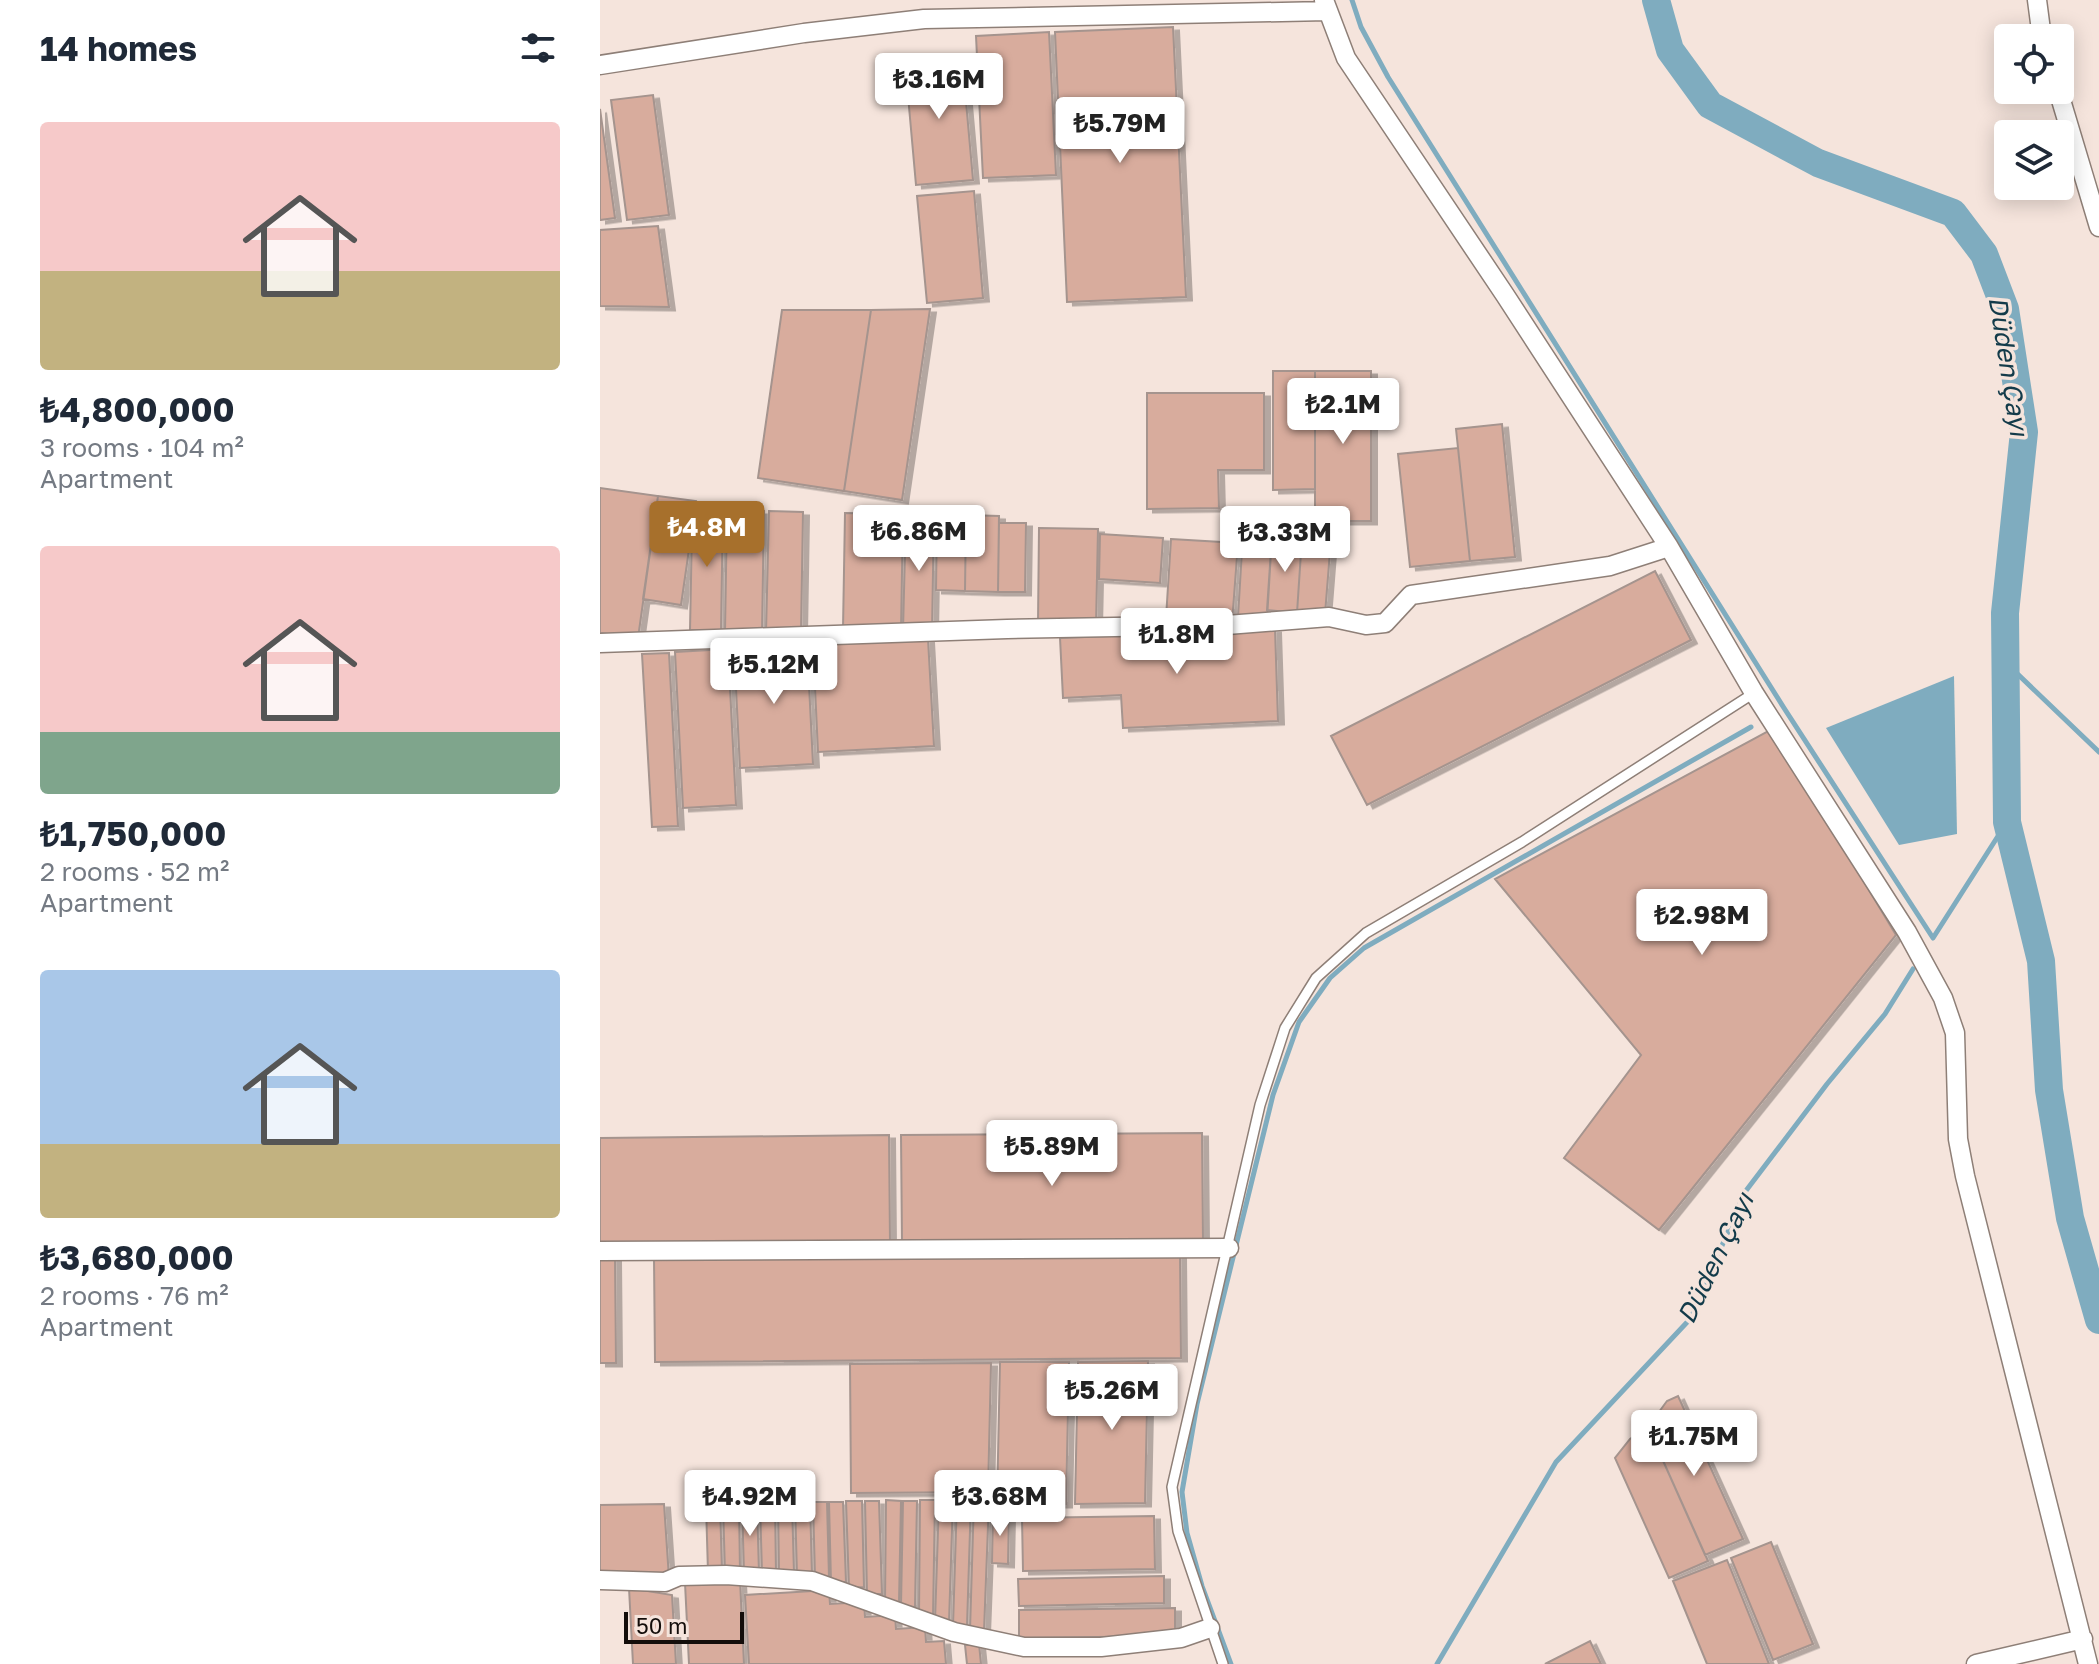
<!DOCTYPE html>
<meta charset="utf-8">
<style>
body{margin:0;font-family:"Golos Text",sans-serif;background:#f2f2f3;color:#1f2937;height:100vh;display:flex;flex-direction:column;font-size:30px;white-space:nowrap}
*{box-sizing:border-box;margin:0}
p{font-size:26px;color:#747a83}
.icon{flex:none;width:44px;height:44px;fill:none;stroke:currentColor;stroke-width:2;stroke-linecap:round;stroke-linejoin:round}
.map{position:relative;flex:1;overflow:hidden}
.sheet{display:flex;flex-direction:column;background:#fff;width:600px}
.sheet>*{flex:none}
.buttons{position:absolute;left:1394px;top:24px;display:grid;gap:16px}
.buttons a{display:grid;place-items:center;width:80px;height:80px;border-radius:8px;background:#fff;box-shadow:0 4px 20px #0003;font-size:40px}
.scale{position:absolute;left:24px;bottom:20px;width:120px;box-sizing:border-box;padding-left:8px;border:4px solid #130d0a;border-top:0;font-size:22px;line-height:28px;white-space:nowrap;color:#130d0a;-webkit-text-stroke:6px #f5e4dc;paint-order:stroke}
.price{position:absolute;translate:-50% -68px;padding:0 18px;border-radius:8px;background:#fff;color:#222;font-size:26px;line-height:52px;filter:drop-shadow(0 2px 4px #0008)}
.price::after{content:'';position:absolute;left:50%;top:48px;width:24px;height:18px;margin-left:-12px;background:inherit;clip-path:polygon(0 0,100% 0,50% 100%)}
.price.current{background:#a7702c;color:#fff}
ul{padding:0;list-style:none}
li{display:grid;align-content:center;gap:16px;height:424px;padding:0 40px}
li span{display:grid;place-items:center;height:248px;border-radius:8px;color:#555}
li>.icon{margin-inline-start:auto}
span .icon{width:144px;height:144px;fill:#fffc;stroke-width:1}
li b{font-size:34px}
h2{display:flex;justify-content:space-between;align-items:center;height:96px;padding:0 40px;font-size:34px}
main{display:flex;flex:1;min-height:0}
.map>svg:first-child{display:block}
.water{fill:#7facbf}
.lines{fill:none;stroke-linecap:round;stroke-linejoin:round}
.stream{stroke:#7facbf;stroke-width:5}
.river{stroke:#7facbf;stroke-width:28}
.building{fill:#d8ac9d;stroke:#a5948e;stroke-width:2;filter:url(#shadow)}
.lane-casing{stroke:#8e7f77;stroke-width:12}
.street-casing{stroke:#8e7f77;stroke-width:21}
.lane{stroke:#fff;stroke-width:9}
.street{stroke:#fff;stroke-width:18}
.labels{text-anchor:middle;dominant-baseline:central;stroke-width:7;stroke-linejoin:round;paint-order:stroke}
.water-label{font-size:26px;font-style:italic;fill:#133b4a;stroke:#f5e4dc}
</style>
<main>
<section class="sheet">
<h2>14 homes<svg class="icon" aria-label="filters" viewBox="0 0 24 24"><path d="M4 7h16M4 17h16"/><circle cx="9" cy="7" r="2"/><circle cx="15" cy="17" r="2"/></svg></h2>
<ul>
<li><span style="background:linear-gradient(#f6c9c9 60%,#c2b280 0)"><svg class="icon" aria-label="home" viewBox="0 0 24 24"><path d="M3 11l9-7 9 7M6 9v11h12V9"/></svg></span><div><b>₺4,800,000</b><p>3 rooms · 104 m²</p><p>Apartment</p></div></li>
<li><span style="background:linear-gradient(#f6c9c9 75%,#7fa58c 0)"><svg class="icon" aria-label="home" viewBox="0 0 24 24"><path d="M3 11l9-7 9 7M6 9v11h12V9"/></svg></span><div><b>₺1,750,000</b><p>2 rooms · 52 m²</p><p>Apartment</p></div></li>
<li><span style="background:linear-gradient(#a9c7e8 70%,#c2b280 0)"><svg class="icon" aria-label="home" viewBox="0 0 24 24"><path d="M3 11l9-7 9 7M6 9v11h12V9"/></svg></span><div><b>₺3,680,000</b><p>2 rooms · 76 m²</p><p>Apartment</p></div></li>
</ul>
</section>
<div class="map">
<svg width="1499" height="1664" viewBox="0 0 1499 1664">
<defs>
<filter id="shadow"><feDropShadow dx="6" dy="3.5" stdDeviation="0" flood-color="#0004"/></filter>
</defs>
<rect width="100%" height="100%" fill="#f5e4dc"/>
<!-- water -->
<path class="water" d="M1354 676 1357 834 1299 845 1226 728Z"/>
<g class="lines">
<!-- stream -->
<path class="stream" d="M752 0 761 27 788 77 1184 708 1333 938 1407 822
M1405 662 1499 752
M631 1664 602 1586 587 1533 582 1492 597 1404 673 1095 699 1022 730 978 764 948 1151 727
M837 1664 956 1462 1091 1318 1145 1192 1227 1084 1285 1014 1313 969"/>
<!-- river -->
<path class="river" d="M1056 0 1070 50 1110 105 1218 163 1353 213 1384 254 1405 309 1424 432 1405 613 1407 822 1441 961 1449 1090 1470 1218 1499 1320"/>
</g>
<!-- building -->
<path class="building" d="M573 27 586 297 467 302 455 32Z
M449 32 456 175 383 178 376 36Z
M362 57 373 180 316 185 305 62Z
M53 95 69 215 27 220 11 100Z
M0 109 15 218 0 220Z
M374 191 383 298 327 303 317 196Z
M58 226 69 307 0 306V230Z
M330 309 302 500 244 491 271 310Z
M182 310H271L244 491 158 478Z
M673 371H715V489L673 490Z
M715 371H771V521H715Z
M547 393H664V470H618L619 508 547 509Z
M902 424 915 557 870 561 856 429Z
M858 448 870 561 810 567 798 454Z
M0 488 58 496 38 638 0 633Z
M58 496 96 501 81 605 43 599Z
M95 505 123 506 121 631 90 630 92 529Z
M127 511H164L162 632 125 631Z
M169 511 203 512 201 632H166Z
M245 513 303 514 301 630 243 629Z
M306 514H334L332 631 303 630Z
M337 515H366L365 591 336 590Z
M366 515 399 516 398 592 365 591Z
M399 523H426L425 592H398Z
M439 528 498 529 496 625 438 624Z
M643 533 672 535 667 619 638 617Z
M500 534 563 538 560 583 499 579Z
M672 535 702 537 697 613 667 610Z
M702 537 731 539 725 614 697 613Z
M571 539 638 543 632 623 566 618Z
M1055 571 1091 640 767 805 731 736Z
M675 629 678 721 523 728 521 695 463 698 460 638Z
M328 639 334 746 218 752 213 645Z
M207 645 213 764 140 768 134 649Z
M128 649 136 805 83 808 75 652Z
M69 653 78 826 52 827 42 654Z
M1172 729 1296 935 1059 1230 964 1158 1041 1055 895 879Z
M602 1133 603 1240 302 1242 301 1135Z
M289 1135 290 1243 0 1245V1138Z
M580 1253 581 1358 55 1362 54 1257Z
M0 1257H15L16 1363H0Z
M548 1361 545 1503 475 1504 478 1362Z
M400 1362H469L466 1504H397Z
M391 1363 388 1492 251 1493 250 1364Z
M1078 1396 1143 1539 1105 1555 1048 1427 1067 1401Z
M1048 1427 1108 1561 1069 1578 1015 1458 1030 1439Z
M357 1499H371L367 1626H353Z
M374 1499 389 1500 384 1631 370 1630Z
M286 1500 301 1501 299 1603H285Z
M320 1500H335L333 1616H319Z
M339 1500H353L349 1622 335 1621Z
M246 1501H262L264 1587 249 1588Z
M265 1501H279L282 1594H267Z
M303 1501H317L315 1607 301 1606Z
M210 1502 212 1575H197L195 1503Z
M213 1502H227L229 1577H215Z
M229 1502H243L246 1582H231Z
M175 1503 176 1573H162L160 1504Z
M178 1503H192L194 1573 179 1574Z
M64 1504 69 1578 0 1579V1505Z
M139 1504 140 1572 125 1573 123 1505Z
M142 1504H157L159 1573H144Z
M106 1505H120L122 1571 108 1572Z
M393 1512 409 1513 408 1564 392 1563Z
M554 1516 555 1569 423 1571 422 1518Z
M1171 1542 1213 1644 1173 1660 1131 1558Z
M1127 1560 1169 1664H1107L1073 1581Z
M564 1576V1603L419 1606 418 1579Z
M140 1580 144 1664H89L85 1583Z
M29 1588 72 1595 76 1664H33Z
M229 1590 230 1604 264 1602 265 1617 295 1615 296 1629 325 1627 326 1642 344 1641 346 1664H149L145 1595Z
M575 1608V1636L419 1638V1610Z
M990 1641 1001 1664H945Z
M379 1644 381 1664H367L365 1645Z"/>
<g class="lines">
<defs>
<path id="lane" d="M623 1664 578 1531 572 1487 660 1105 685 1028 716 978 766 933 922 842 1154 693"/>
<path id="street" d="M724 0 746 58 905 295 1069 547 1154 693 1307 932 1343 998 1355 1033 1358 1139 1365 1176 1488 1664
M1437 0 1442 38
M0 65 204 33 324 19 727 11
M1458 90 1499 227
M0 643 407 629 627 625 729 617 766 625 785 623 811 595 1010 566 1069 547
M0 1251 629 1248
M0 1580 65 1582 79 1576 126 1575 212 1581 354 1632 424 1647H501L581 1638 610 1628
M1376 1664 1483 1639"/>
</defs>
<!-- lane casing -->
<use href="#lane" class="lane-casing"/>
<!-- street casing -->
<use href="#street" class="street-casing"/>
<!-- lane -->
<use href="#lane" class="lane"/>
<!-- street -->
<use href="#street" class="street"/>
</g>
<g class="labels">
<!-- water labels -->
<g class="water-label">
<text transform="translate(1409 366) rotate(81)">Düden Çayı</text>
<text transform="translate(1115 1258) rotate(-64)">Düden Çayı</text>
</g>
</g>
</svg>
<div class="buttons">
<a><svg class="icon" aria-label="locate" viewBox="0 0 24 24"><circle cx="12" cy="12" r="6"/><path d="M12 2v4M12 18v4M2 12h4M18 12h4"/></svg></a>
<a><svg class="icon" aria-label="layers" viewBox="0 0 24 24"><path d="M12 4l9 5-9 5-9-5zM3 14l9 5 9-5"/></svg></a>
</div>
<div class="scale">50 m</div>
<b class="price" style="left:339px;top:121px">₺3.16M</b>
<b class="price" style="left:520px;top:165px">₺5.79M</b>
<b class="price" style="left:743px;top:446px">₺2.1M</b>
<b class="price current" style="left:107px;top:569px">₺4.8M</b>
<b class="price" style="left:319px;top:573px">₺6.86M</b>
<b class="price" style="left:685px;top:574px">₺3.33M</b>
<b class="price" style="left:577px;top:676px">₺1.8M</b>
<b class="price" style="left:174px;top:706px">₺5.12M</b>
<b class="price" style="left:1102px;top:957px">₺2.98M</b>
<b class="price" style="left:452px;top:1188px">₺5.89M</b>
<b class="price" style="left:512px;top:1432px">₺5.26M</b>
<b class="price" style="left:1094px;top:1478px">₺1.75M</b>
<b class="price" style="left:150px;top:1538px">₺4.92M</b>
<b class="price" style="left:400px;top:1538px">₺3.68M</b>
</div>
</main>
